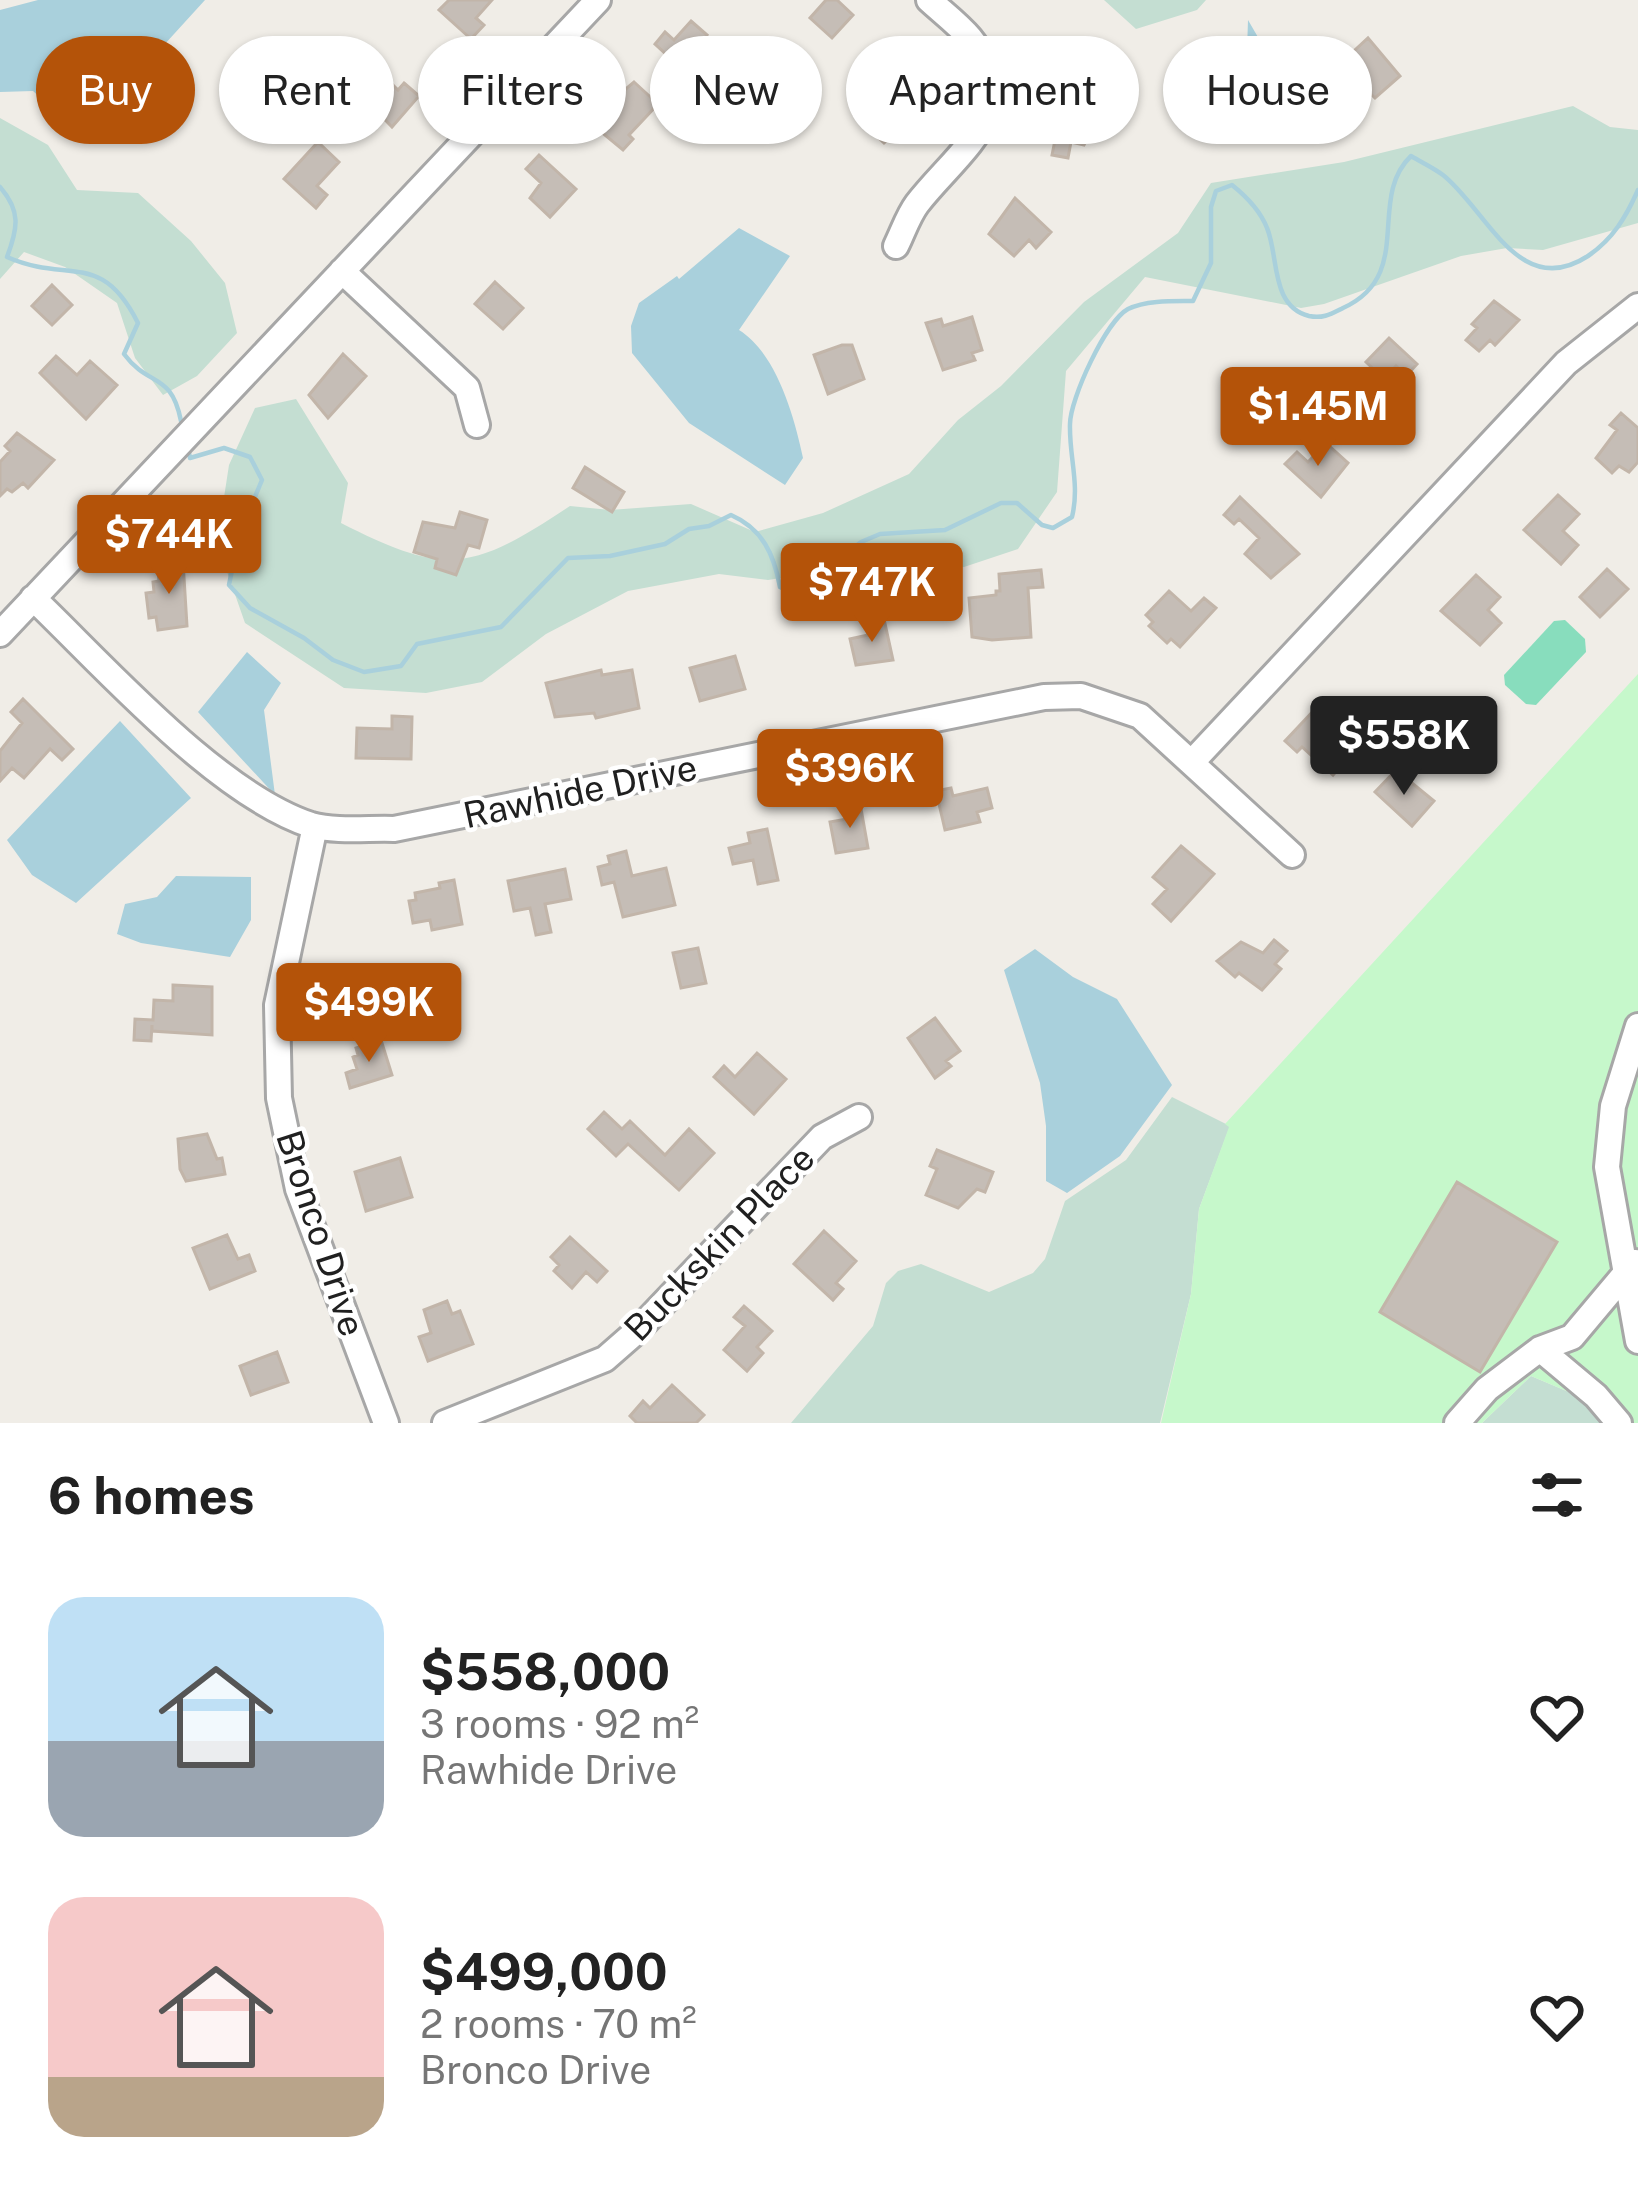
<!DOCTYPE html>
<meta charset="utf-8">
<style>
body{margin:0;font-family:"Public Sans",sans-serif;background:#f2f2f2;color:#222;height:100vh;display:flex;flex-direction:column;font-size:45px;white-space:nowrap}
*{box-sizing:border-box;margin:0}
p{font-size:39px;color:#767676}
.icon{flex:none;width:66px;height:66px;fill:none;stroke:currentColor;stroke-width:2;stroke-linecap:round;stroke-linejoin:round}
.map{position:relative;height:1423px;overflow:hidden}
.drawer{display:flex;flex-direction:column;background:#fff;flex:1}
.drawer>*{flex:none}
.hud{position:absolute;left:36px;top:36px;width:1566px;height:108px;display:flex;gap:24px}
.price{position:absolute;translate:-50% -102px;padding:0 27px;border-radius:12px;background:#b45309;color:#fff;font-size:39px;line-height:78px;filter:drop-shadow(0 3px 6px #0008)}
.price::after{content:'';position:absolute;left:50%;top:72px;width:36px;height:27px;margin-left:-18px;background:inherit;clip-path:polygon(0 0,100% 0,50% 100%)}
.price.selected{background:#222;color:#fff}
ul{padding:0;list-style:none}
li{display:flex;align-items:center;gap:36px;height:300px;padding:0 48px}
li span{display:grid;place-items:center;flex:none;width:336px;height:240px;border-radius:36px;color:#555}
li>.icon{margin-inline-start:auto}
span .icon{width:144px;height:144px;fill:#fffc;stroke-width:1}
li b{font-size:51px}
h2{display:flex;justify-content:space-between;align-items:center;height:144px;padding:0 48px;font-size:51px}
.chip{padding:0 42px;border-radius:54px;background:#fff;box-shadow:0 3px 9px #0004;font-size:42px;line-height:108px}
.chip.selected{background:#b45309;color:#fff}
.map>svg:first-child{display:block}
.wetland{fill:#c4ded2}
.park{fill:#c6f8cb}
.pitch{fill:#88ddbd}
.water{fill:#a9d0dc}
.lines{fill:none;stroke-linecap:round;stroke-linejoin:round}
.stream{stroke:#a9d0dc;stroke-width:4.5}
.building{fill:#c5bdb6;stroke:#c2b5a9;stroke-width:3}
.minor-casing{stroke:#a7a7a7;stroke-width:30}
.minor{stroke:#fff;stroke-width:24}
.labels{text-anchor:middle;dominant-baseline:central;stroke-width:9;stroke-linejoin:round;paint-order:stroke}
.street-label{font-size:36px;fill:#202020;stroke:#fff}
</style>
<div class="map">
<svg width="1638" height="1423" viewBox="0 0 1638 1423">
<rect width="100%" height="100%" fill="#f0ede7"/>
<!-- wetland -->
<path class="wetland" d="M1104 0H1206L1197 10 1136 29Z
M1573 106 1610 127 1638 130V223L1543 250 1507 248 1461 256 1324 304 1301 308 1145 277 1066 371 1057 492 1018 549 964 567 894 560 768 580 719 574 628 591 546 634 482 682 426 693 344 688 245 623 217 543 229 465 255 408 296 399 348 483 341 523C447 577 472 571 570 506L610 510 691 504 755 532 823 513 909 474 958 420 1001 386 1084 302 1178 233 1211 183 1344 162Z
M0 118 48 145 77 190 138 193 191 241 225 283 237 333 197 376 163 395 135 358 117 303 65 267 24 252 0 279Z
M1172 1097 1230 1126 1199 1209 1191 1294 1160 1423H791L873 1326 886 1283 898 1271 921 1264 989 1292 1033 1273 1045 1259 1065 1201 1126 1160Z
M1531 1376 1583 1398 1601 1423H1482Z"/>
<!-- park -->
<path class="park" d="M1638 674V1423H1601L1583 1398 1531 1376 1482 1423H1161L1191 1294 1199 1209 1229 1127 1225 1124Z"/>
<!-- pitch -->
<path class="pitch" d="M1565 620 1585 639 1586 652 1536 705 1526 704 1505 685 1504 675 1554 621Z"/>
<!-- water -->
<path class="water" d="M38 0H205L82 135 33 91 0 92V10Z
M1248 20 1308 123 1245 112Z
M739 228 790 256 739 330C776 353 794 415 803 458L785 485 689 423 632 353 631 326 639 303 677 276 679 279Z
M247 652 281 683 264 710 275 795 198 712Z
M120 721 191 798 76 903 32 875 7 840Z
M176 876 251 877V920L230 957 141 943 117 934 125 904 157 897Z
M1035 949 1073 977 1117 999 1172 1085 1120 1156 1067 1193 1046 1181V1126L1040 1083 1004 970Z"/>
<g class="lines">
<!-- stream -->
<path class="stream" d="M0 187C21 211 18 228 7 257 68 284 101 249 138 323L124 354C149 388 171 371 181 421
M189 453 190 458 224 448 250 457 262 480 239 535 229 585 250 608 304 638 333 660 364 672 401 666 417 644 501 627 568 558 610 556 665 544 689 529 709 526 731 515C763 529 774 555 780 587L794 594 861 542 880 534 945 530 1001 503H1017L1042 525 1053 528 1072 517C1080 484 1069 457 1070 424 1070 399 1106 321 1128 309 1146 300 1173 301 1193 301L1211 263V207L1216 191 1232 185C1247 197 1260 210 1267 228 1279 256 1270 306 1309 316 1323 319 1331 314 1343 308 1416 275 1366 199 1411 156 1421 162 1434 168 1443 175 1487 210 1519 301 1588 256 1613 239 1626 217 1638 190"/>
</g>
<!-- building -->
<path class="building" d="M449 0H492L476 18 484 25 471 39 439 10Z
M826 0H837L853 15 832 38 810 18Z
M691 21 707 35 699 44 713 57 693 79 655 44 665 32 674 40Z
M1368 38 1400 76 1375 98 1352 76 1342 86 1330 73Z
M634 82 658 104 629 135 633 139 623 150 582 116 595 102 602 109Z
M404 83 419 96 392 127 365 99 377 87 383 93 392 84 398 90Z
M881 85 918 112 884 143 854 115Z
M1064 96 1092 103 1086 141 1084 145 1071 142 1068 158 1052 155 1056 135 1051 134 1055 112 1060 113Z
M318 142 339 162 317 186 327 195 316 208 284 179Z
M539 155 576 189 550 217 530 198 541 183 526 169Z
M1015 198 1051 232 1036 248 1029 240 1014 256 989 234Z
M495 282 523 308 503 329 475 304Z
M52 285 72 305 52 325 32 306Z
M1494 301 1519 320 1495 345 1490 340 1479 351 1466 340 1477 328 1472 324Z
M972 317 982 350 972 353 975 360 943 370 926 323 941 319 943 326Z
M1389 338 1417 364 1406 376 1396 366 1384 379 1366 362Z
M842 345H852L864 379 828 394 814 355Z
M343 354 366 376 328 418 309 395Z
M56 356 77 375 90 361 117 385 86 419 40 373Z
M1621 413 1638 428V462L1629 472 1619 466 1612 473 1596 458 1617 430 1610 425Z
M17 433 54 460 28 488 23 483 12 492 7 489 0 496V462L10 451 5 446Z
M1326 443 1348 463 1321 497 1285 464 1297 452 1308 462Z
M585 467 624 492 612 512 573 488Z
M1558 495 1579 514 1563 531 1578 545 1561 564 1524 530Z
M1240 497 1299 554 1271 578 1245 554 1259 538 1239 519 1234 524 1224 515Z
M460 512 487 520 479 548 468 545 456 575 435 568 437 559 414 552 423 522 455 528Z
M183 561 187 626 158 630 156 617 149 618 146 593 154 592 153 582 159 581 157 564Z
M1607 569 1628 589 1600 617 1580 597Z
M1041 570 1043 587 1028 588 1031 637 992 640 972 637 969 598 996 595V591H1000L999 574Z
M1476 575 1500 597 1488 610 1501 623 1480 645 1441 611Z
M1169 591 1191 611 1204 598 1216 608 1180 647 1171 639 1167 643 1149 626 1153 622 1146 615Z
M884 619 893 660 856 665 850 639 868 635 865 623Z
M735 656 745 689 700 701 690 668Z
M601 670 602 675 632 670 639 708 596 718 594 713 555 717 546 683Z
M23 699 73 749 62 760 50 749 24 778 12 768 0 781V751L22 723 11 712Z
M1315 709 1357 748 1333 775 1302 747 1297 752 1285 741Z
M392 716 412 717 411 759 356 758 357 728 392 729Z
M1396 770 1434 801 1412 826 1375 792Z
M951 788 953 796 987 788 992 808 977 812 980 822 945 830 936 791Z
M860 803 868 848 836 853 830 822 847 819 844 805Z
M767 829 778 880 758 884 753 860 733 864 729 848 750 843 748 833Z
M1181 846 1214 874 1171 921 1153 904 1167 889 1153 877Z
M626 851 632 876 666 868 675 905 623 917 614 882 602 885 598 867 610 864 608 856Z
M565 869 571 899 545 904 551 932 536 935 530 908 514 911 508 881Z
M454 880 462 924 432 930 430 920 413 923 409 901 416 900 415 893 440 888 439 883Z
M1274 940 1287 951 1275 964 1281 969 1262 990 1239 973 1235 977 1217 961 1241 942 1263 953Z
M698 948 706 983 681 988 673 953Z
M173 985 212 987V1035L152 1031V1025L151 1041 134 1040 135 1019 153 1020 154 1000 173 1001Z
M935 1018 960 1051 946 1061 951 1066 935 1078 908 1038Z
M381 1040 392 1075 350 1088 346 1073 357 1069 353 1057 358 1055 356 1048Z
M757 1053 786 1079 754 1114 714 1077 724 1066 735 1077Z
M604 1112 622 1129 630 1121 665 1155 689 1129 714 1153 679 1190 628 1144 616 1156 588 1129Z
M207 1134 217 1159 222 1158 225 1174 186 1181 180 1169 178 1139Z
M937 1150 993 1172 985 1192 977 1189 958 1208 926 1195 937 1169 930 1166Z
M400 1158 412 1197 366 1211 355 1172Z
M1457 1182 1557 1242 1480 1372 1380 1312Z
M824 1231 856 1261 836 1283 843 1289 833 1300 794 1264Z
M227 1235 238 1259 249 1255 255 1271 210 1289 193 1248Z
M570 1237 607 1271 597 1282 586 1272 572 1288 554 1271 559 1265 551 1257Z
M447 1301 452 1314 460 1311 473 1344 428 1361 419 1337 431 1333 424 1310Z
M744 1306 772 1331 757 1347 763 1353 747 1371 724 1350 745 1326 734 1317Z
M277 1352 288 1382 251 1395 240 1366Z
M672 1385 704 1415 696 1423H637L630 1416 643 1401 650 1408Z"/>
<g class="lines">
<defs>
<path id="minor" d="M896 246C903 232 908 216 917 204 957 152 1028 109 970 38 958 24 942 12 929 0
M342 271 467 388 477 425
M33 598C106 668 217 794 311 825 336 832 369 828 394 829L1044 697 1081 696 1140 716 1292 855
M0 634 598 0
M1193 761 1566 363 1638 306
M315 826 277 1005 279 1098 298 1189 386 1423
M1638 1026 1613 1106 1607 1167 1638 1341
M1540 1349 1596 1396 1619 1423
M445 1423 605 1359 637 1331 822 1137 859 1117
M1457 1423 1487 1389 1540 1349 1572 1337 1635 1262"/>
</defs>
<!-- minor casing -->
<use href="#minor" class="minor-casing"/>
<!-- minor -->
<use href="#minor" class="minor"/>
</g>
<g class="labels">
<!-- street labels -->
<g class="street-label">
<text transform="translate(580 791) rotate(-12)">Rawhide Drive</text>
<text transform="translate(321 1233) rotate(72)">Bronco Drive</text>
<text transform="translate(719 1243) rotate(-46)">Buckskin Place</text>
</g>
</g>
</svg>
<b class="price" style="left:1318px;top:469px">$1.45M</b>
<b class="price" style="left:169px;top:597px">$744K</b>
<b class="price" style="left:872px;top:645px">$747K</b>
<b class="price selected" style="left:1404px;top:798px">$558K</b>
<b class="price" style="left:850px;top:831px">$396K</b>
<b class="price" style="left:369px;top:1065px">$499K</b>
<div class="hud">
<a class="chip selected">Buy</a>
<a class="chip">Rent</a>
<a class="chip">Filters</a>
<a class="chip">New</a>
<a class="chip">Apartment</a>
<a class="chip">House</a>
</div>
</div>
<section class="drawer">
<h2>6 homes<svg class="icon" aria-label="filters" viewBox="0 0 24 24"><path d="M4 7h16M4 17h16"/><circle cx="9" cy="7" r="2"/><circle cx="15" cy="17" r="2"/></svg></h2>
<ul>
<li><span style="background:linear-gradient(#bfe0f5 60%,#9aa5b1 0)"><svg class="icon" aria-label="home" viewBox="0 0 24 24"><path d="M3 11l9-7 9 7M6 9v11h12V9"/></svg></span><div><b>$558,000</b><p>3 rooms · 92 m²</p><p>Rawhide Drive</p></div><svg class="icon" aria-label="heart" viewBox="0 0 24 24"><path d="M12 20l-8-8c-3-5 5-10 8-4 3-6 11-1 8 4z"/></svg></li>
<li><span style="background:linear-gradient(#f6c9c9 75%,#b9a48a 0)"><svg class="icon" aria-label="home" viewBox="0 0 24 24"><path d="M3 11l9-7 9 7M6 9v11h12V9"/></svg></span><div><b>$499,000</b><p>2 rooms · 70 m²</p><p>Bronco Drive</p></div><svg class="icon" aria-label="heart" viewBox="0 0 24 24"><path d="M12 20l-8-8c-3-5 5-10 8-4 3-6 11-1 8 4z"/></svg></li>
</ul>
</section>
